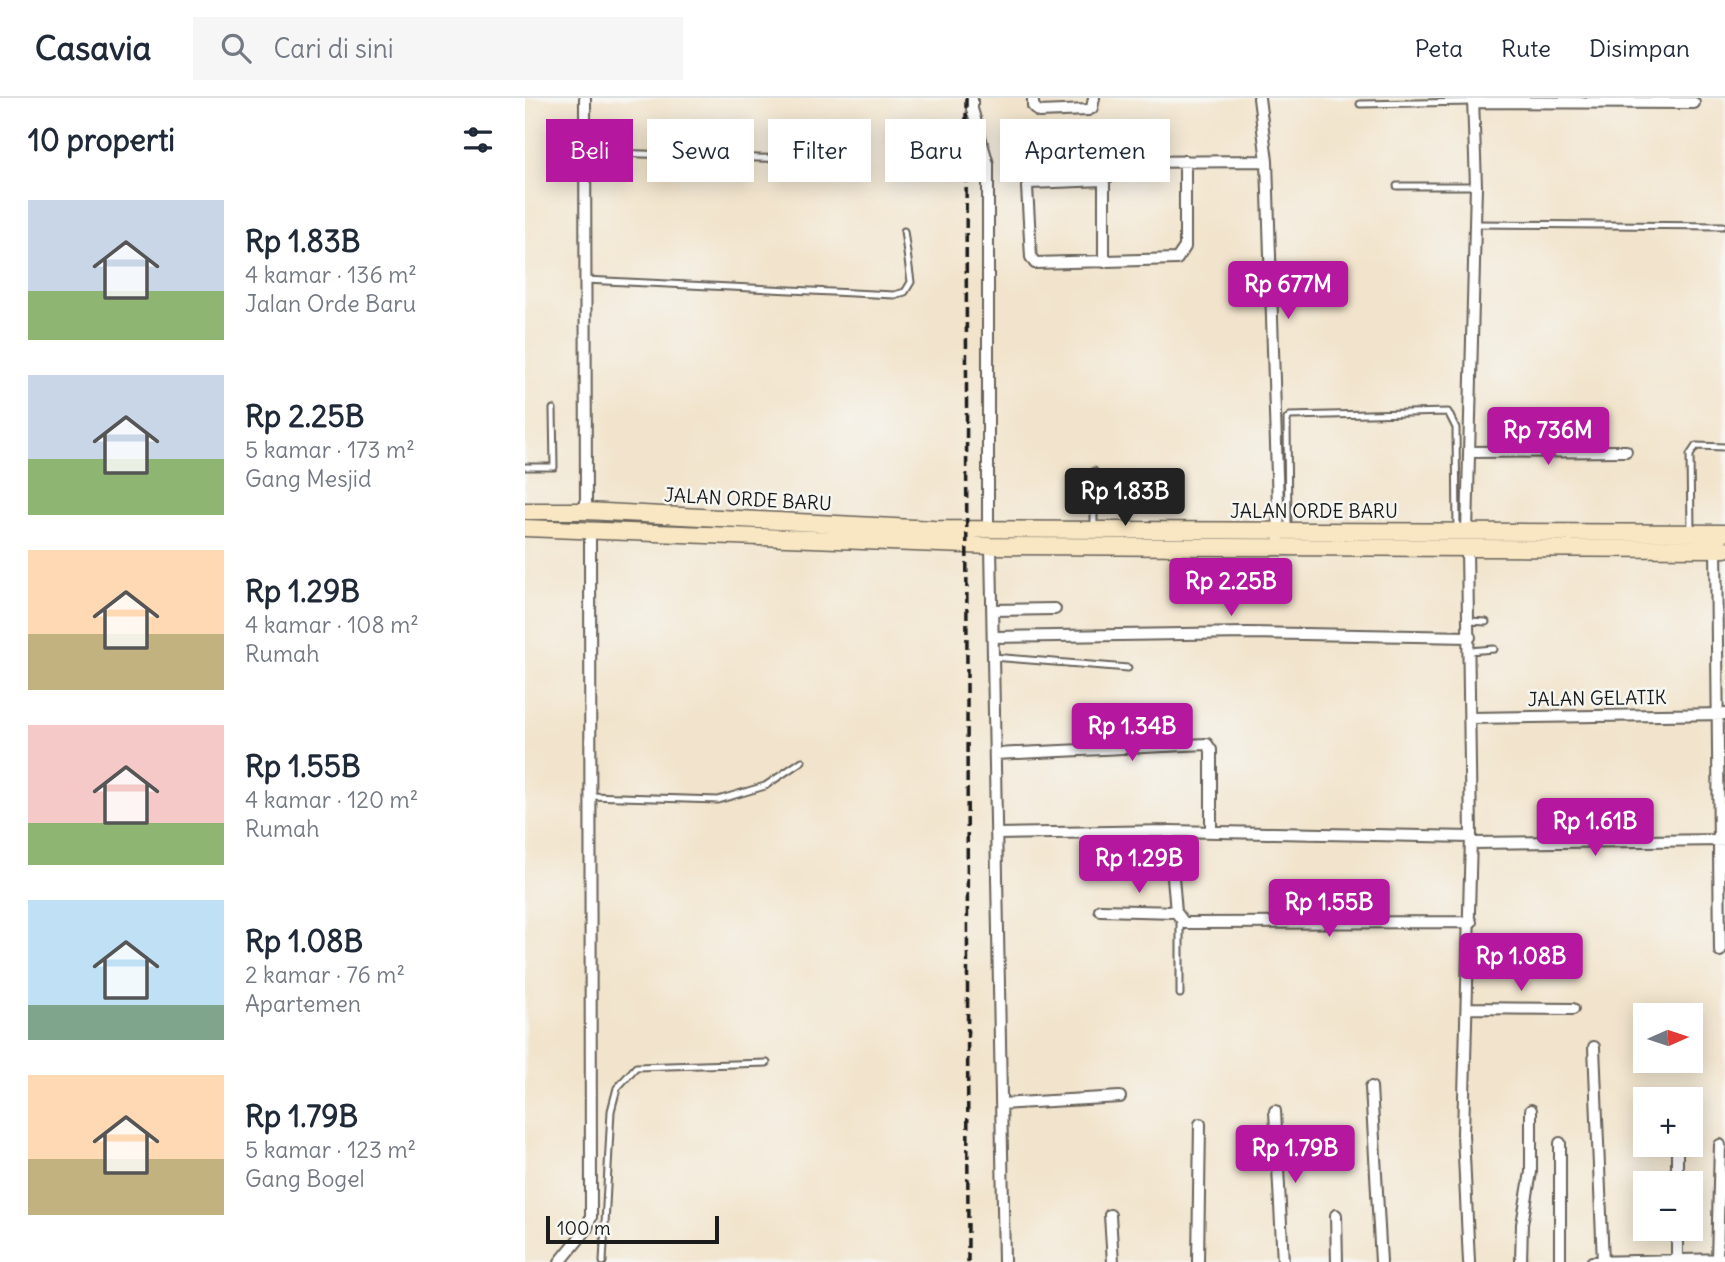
<!DOCTYPE html>
<html lang="id">
<meta charset="utf-8">
<style>
body{margin:0;font-family:Delius,sans-serif;background:#f6f6f7;color:#1f2937;height:100vh;display:flex;flex-direction:column;font-size:26px;white-space:nowrap}
*{box-sizing:border-box;margin:0}
p{font-size:23px;color:#747a83}
.icon{flex:none;width:38px;height:38px;fill:none;stroke:currentColor;stroke-width:2;stroke-linecap:round;stroke-linejoin:round}
.map{position:relative;flex:1;overflow:hidden}
.panel{display:flex;flex-direction:column;background:#fff;width:525px}
.panel>*{flex:none}
.banner{position:absolute;left:21px;top:21px;width:665px;height:63px;display:flex;gap:14px}
.needle{width:46px;rotate:87deg}
.fabs{position:absolute;left:1108px;top:905px;display:grid;gap:14px}
.fabs a{display:grid;place-items:center;width:70px;height:70px;border-radius:0px;background:#fff;box-shadow:0 4px 18px #0003;font-size:35px}
.scale{position:absolute;left:21px;bottom:18px;width:173px;box-sizing:border-box;padding-left:7px;border:4px solid #1c1c1c;border-top:0;font-size:19px;line-height:24px;white-space:nowrap;color:#1c1c1c;-webkit-text-stroke:5px #f6f6f2;paint-order:stroke}
.price{position:absolute;translate:-50% -60px;padding:0 16px;border-radius:7px;background:#b5179e;color:#fff;font-size:23px;line-height:46px;filter:drop-shadow(0 2px 4px #0008)}
.price::after{content:'';position:absolute;left:50%;top:42px;width:21px;height:16px;margin-left:-10px;background:inherit;clip-path:polygon(0 0,100% 0,50% 100%)}
.price.active{background:#222;color:#fff}
ul{padding:0;list-style:none}
li{display:flex;align-items:center;gap:21px;height:175px;padding:0 28px}
li span{display:grid;place-items:center;flex:none;width:196px;height:140px;border-radius:0px;color:#555}
li>.icon{margin-inline-start:auto}
span .icon{width:84px;height:84px;fill:#fffc;stroke-width:1}
li b{font-size:30px}
h2{display:flex;justify-content:space-between;align-items:center;height:84px;padding:0 28px;font-size:30px}
.chip{padding:0 24px;border-radius:0px;background:#fff;box-shadow:0 4px 18px #0003;font-size:24px;line-height:63px}
.chip.active{background:#b5179e;color:#fff}
header{display:flex;align-items:center;gap:42px;box-sizing:border-box;height:98px;padding:0 35px;background:#fff;border-bottom:2px solid #e0e1e3}
header strong{font-size:33px}
nav{display:flex;gap:38px;margin-inline-start:auto;font-size:24px}
.search{width:490px;height:63px;background:#f6f6f7;display:flex;align-items:center;gap:18px;box-sizing:border-box;padding:0 24px;border-radius:0px;color:#747a83;font-size:26px}
main{display:flex;flex:1;min-height:0}
.map>svg:first-child{display:block}
.lines{fill:none;stroke-linecap:round;stroke-linejoin:round}
.service-casing{stroke:#67625a;stroke-width:9}
.minor-casing{stroke:#67625a;stroke-width:14}
.secondary-casing{stroke:#67625a;stroke-width:19}
.service{stroke:#fff;stroke-width:5}
.minor{stroke:#fff;stroke-width:10}
.secondary{stroke:#f9e7c3;stroke-width:16}
.rail{stroke:#1c1c1c;stroke-width:3.5;stroke-dasharray:10 5;stroke-linecap:butt}
.labels{text-anchor:middle;dominant-baseline:central;stroke-width:5;stroke-linejoin:round;paint-order:stroke}
.street-label{font-size:19px;fill:#1c1c1c;stroke:#f6f6f2}
</style>
<header>
<strong>Casavia</strong>
<div class="search"><svg class="icon" aria-label="search" viewBox="0 0 24 24"><circle cx="10" cy="10" r="6"/><path d="M15 15l6 6"/></svg>Cari di sini</div>
<nav><a>Peta</a><a>Rute</a><a>Disimpan</a></nav>
</header>
<main>
<section class="panel">
<h2>10 properti<svg class="icon" aria-label="filters" viewBox="0 0 24 24"><path d="M4 7h16M4 17h16"/><circle cx="9" cy="7" r="2"/><circle cx="15" cy="17" r="2"/></svg></h2>
<ul>
<li><span style="background:linear-gradient(#c9d6e8 65%,#8fb573 0)"><svg class="icon" aria-label="home" viewBox="0 0 24 24"><path d="M3 11l9-7 9 7M6 9v11h12V9"/></svg></span><div><b>Rp 1.83B</b><p>4 kamar · 136 m²</p><p>Jalan Orde Baru</p></div></li>
<li><span style="background:linear-gradient(#c9d6e8 60%,#8fb573 0)"><svg class="icon" aria-label="home" viewBox="0 0 24 24"><path d="M3 11l9-7 9 7M6 9v11h12V9"/></svg></span><div><b>Rp 2.25B</b><p>5 kamar · 173 m²</p><p>Gang Mesjid</p></div></li>
<li><span style="background:linear-gradient(#ffd9b3 60%,#c2b280 0)"><svg class="icon" aria-label="home" viewBox="0 0 24 24"><path d="M3 11l9-7 9 7M6 9v11h12V9"/></svg></span><div><b>Rp 1.29B</b><p>4 kamar · 108 m²</p><p>Rumah</p></div></li>
<li><span style="background:linear-gradient(#f6c9c9 70%,#8fb573 0)"><svg class="icon" aria-label="home" viewBox="0 0 24 24"><path d="M3 11l9-7 9 7M6 9v11h12V9"/></svg></span><div><b>Rp 1.55B</b><p>4 kamar · 120 m²</p><p>Rumah</p></div></li>
<li><span style="background:linear-gradient(#bfe0f5 75%,#7fa58c 0)"><svg class="icon" aria-label="home" viewBox="0 0 24 24"><path d="M3 11l9-7 9 7M6 9v11h12V9"/></svg></span><div><b>Rp 1.08B</b><p>2 kamar · 76 m²</p><p>Apartemen</p></div></li>
<li><span style="background:linear-gradient(#ffd9b3 60%,#c2b280 0)"><svg class="icon" aria-label="home" viewBox="0 0 24 24"><path d="M3 11l9-7 9 7M6 9v11h12V9"/></svg></span><div><b>Rp 1.79B</b><p>5 kamar · 123 m²</p><p>Gang Bogel</p></div></li>
</ul>
</section>
<div class="map">
<svg width="1200" height="1164" viewBox="0 0 1200 1164">
<rect width="100%" height="100%" fill="#f6f6f2"/>
<filter id="ink" filterUnits="userSpaceOnUse"><feTurbulence type="fractalNoise" baseFrequency=".0143" numOctaves="2"/><feDisplacementMap in="SourceGraphic" scale="14" xChannelSelector="R" yChannelSelector="G"/><feConvolveMatrix kernelMatrix="1 2 1 2 8 2 1 2 1" color-interpolation-filters="sRGB"/></filter>
<filter id="wash" filterUnits="userSpaceOnUse"><feTurbulence type="fractalNoise" baseFrequency=".00686" numOctaves="4" result="noise"/><feDisplacementMap in="SourceGraphic" scale="28" xChannelSelector="R" yChannelSelector="G"/><feGaussianBlur stdDeviation="1.57" result="paint"/><feColorMatrix in="noise" values="0 0 0 0 0 0 0 0 0 0 0 0 0 0 0 0 0 1.4 0 .05"/><feComposite in="paint" operator="in"/></filter>
<g filter="url(#wash)">
<rect width="100%" height="100%" fill="#f2e4cc"/>
</g>
<g filter="url(#ink)">
<g class="lines">
<defs>
<path id="service" d="M835 6 947 4
M60 54 263 61
M872 88H951
M950 126 1198 128
M60 182 369 197 380 194 386 184 379 133
M0 369H29L28 311
M569 373V430
M763 431 762 321 765 318 923 314 931 330 932 433
M1166 432 1165 357 1171 348 1200 349
M945 523 961 524
M944 553 969 551
M468 559 603 570
M64 698 193 702 240 688 277 663
M655 896V824
M78 1164 86 1013 92 990 111 969 242 965"/>
<path id="minor" d="M60 0 61 413
M447 0V11L463 66V431
M508 0V8L514 14 563 12 567 10 569 0
M734 0 742 63 754 440
M948 4 1169 5
M660 63V149L652 161 510 165 506 159 502 89 505 85 579 82 601 64 742 63
M579 164V82
M944 354 1101 353
M942 434 951 88 948 0
M1191 445 1195 853
M466 448 479 1164
M942 450 946 739 938 1036 944 1164
M467 512 530 511
M468 539 722 535 945 539
M946 620 1200 616
M470 656 682 646 686 652V734
M644 733 651 814 659 825 946 824
M471 736 644 733 946 739
M946 745 1200 742
M575 812 651 814
M942 910 1048 911
M1069 949 1078 1164
M846 989 856 1164
M476 1006 595 999
M750 1013 758 1164
M1152 1046V1085
M585 1117 588 1164
M811 1117 812 1164
M1152 1130V1162
M1192 1162 1195 1047
M35 1164 61 1132 66 1119 65 430
M673 1164 675 1026
M996 1164 997 1126 1006 1074V1012
M1035 1164V1045
M1067 1164 1200 1161"/>
<path id="secondary" d="M0 413H61L408 431 1200 435
M0 430 466 448 1200 451"/>
</defs>
<!-- service casing -->
<use href="#service" class="service-casing"/>
<!-- minor casing -->
<use href="#minor" class="minor-casing"/>
<!-- secondary casing -->
<use href="#secondary" class="secondary-casing"/>
<!-- service -->
<use href="#service" class="service"/>
<!-- minor -->
<use href="#minor" class="minor"/>
<!-- secondary -->
<use href="#secondary" class="secondary"/>
<!-- rail -->
<path class="rail" d="M441 0 443 1164"/>
</g>
</g>
<g class="labels">
<!-- street labels -->
<g class="street-label">
<text transform="translate(223 401) rotate(3)">JALAN ORDE BARU</text>
<text x="789" y="413">JALAN ORDE BARU</text>
<text transform="translate(1072 600) rotate(-1)">JALAN GELATIK</text>
</g>
</g>
</svg>
<div class="fabs">
<a><svg class="needle" viewBox="-14 -14 28 28"><path d="M0-13l5 13h-10z" fill="#e53935"/><path d="M0 13l5-13h-10z" fill="#747a83"/></svg></a>
<a>+</a>
<a>−</a>
</div>
<div class="scale">100 m</div>
<b class="price" style="left:763px;top:223px">Rp 677M</b>
<b class="price" style="left:1023px;top:369px">Rp 736M</b>
<b class="price active" style="left:600px;top:430px">Rp 1.83B</b>
<b class="price" style="left:706px;top:520px">Rp 2.25B</b>
<b class="price" style="left:607px;top:665px">Rp 1.34B</b>
<b class="price" style="left:1070px;top:760px">Rp 1.61B</b>
<b class="price" style="left:614px;top:797px">Rp 1.29B</b>
<b class="price" style="left:804px;top:841px">Rp 1.55B</b>
<b class="price" style="left:996px;top:895px">Rp 1.08B</b>
<b class="price" style="left:770px;top:1087px">Rp 1.79B</b>
<div class="banner">
<a class="chip active">Beli</a>
<a class="chip">Sewa</a>
<a class="chip">Filter</a>
<a class="chip">Baru</a>
<a class="chip">Apartemen</a>
</div>
</div>
</main>
